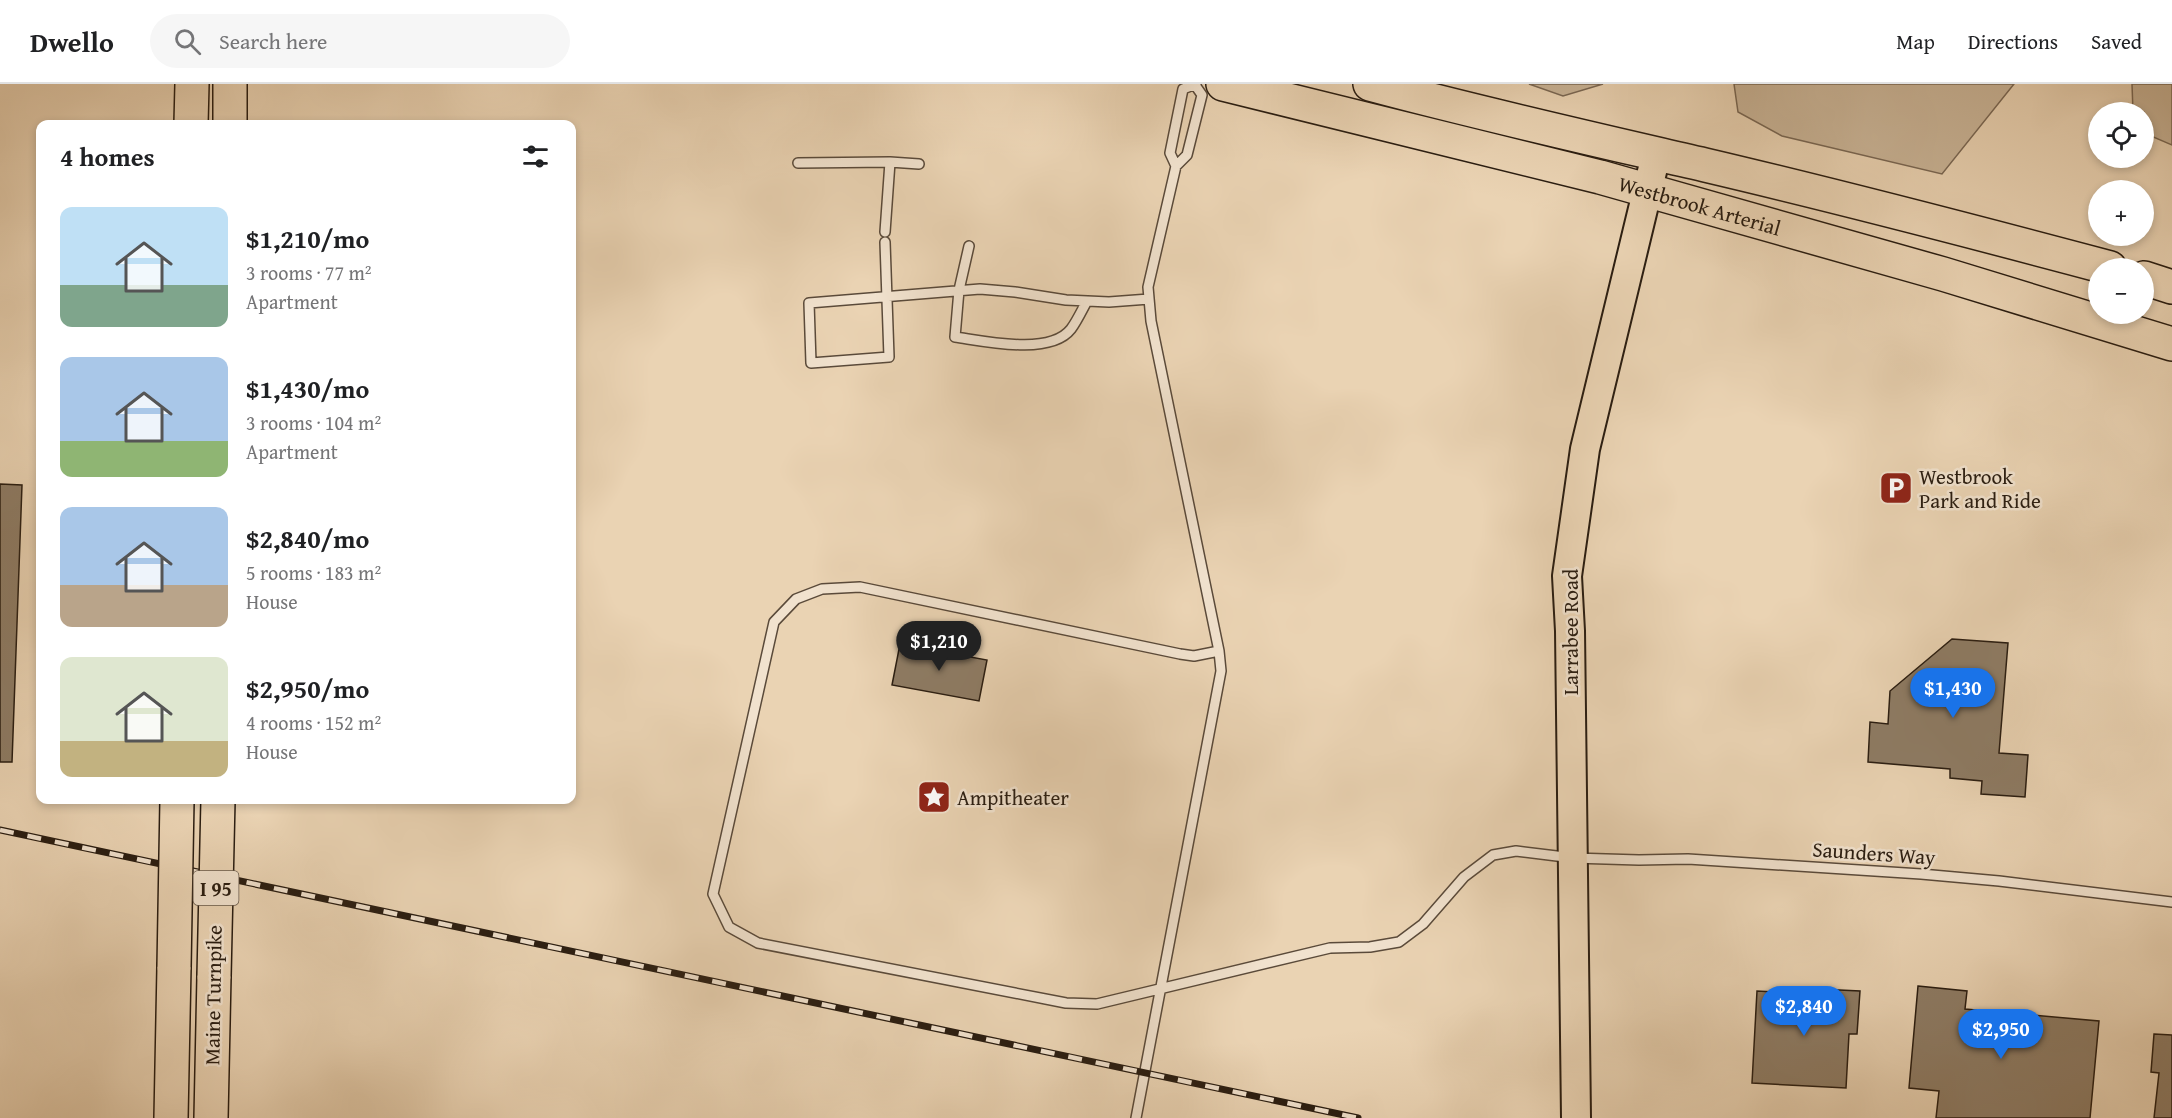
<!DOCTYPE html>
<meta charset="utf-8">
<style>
body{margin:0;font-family:"Gentium Book Plus",serif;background:#f6f6f6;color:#202124;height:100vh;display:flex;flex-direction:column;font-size:22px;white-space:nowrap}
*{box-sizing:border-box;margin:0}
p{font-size:20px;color:#757577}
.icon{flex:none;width:33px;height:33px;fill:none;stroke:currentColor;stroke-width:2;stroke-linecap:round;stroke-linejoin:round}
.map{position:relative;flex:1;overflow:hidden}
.drawer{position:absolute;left:36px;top:36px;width:540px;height:684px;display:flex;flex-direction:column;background:#fff;border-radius:12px;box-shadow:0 3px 9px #0003}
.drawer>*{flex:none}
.fabs{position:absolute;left:2088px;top:18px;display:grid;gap:12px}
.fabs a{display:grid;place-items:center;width:66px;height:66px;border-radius:50%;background:#fff;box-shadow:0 3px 9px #0003;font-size:30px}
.price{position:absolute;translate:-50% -51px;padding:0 14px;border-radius:21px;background:#1a73e8;color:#fff;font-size:20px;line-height:39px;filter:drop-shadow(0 2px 3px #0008)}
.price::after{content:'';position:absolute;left:50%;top:36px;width:18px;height:14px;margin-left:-9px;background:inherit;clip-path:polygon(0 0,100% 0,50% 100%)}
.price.on{background:#222;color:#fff}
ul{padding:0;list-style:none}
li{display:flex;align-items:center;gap:18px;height:150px;padding:0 24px}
li span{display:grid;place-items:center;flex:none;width:168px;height:120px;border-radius:12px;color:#555}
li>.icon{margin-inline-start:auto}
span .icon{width:72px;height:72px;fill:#fffc;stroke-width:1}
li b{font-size:26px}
h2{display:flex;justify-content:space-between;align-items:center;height:72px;padding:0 24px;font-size:26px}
header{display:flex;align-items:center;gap:36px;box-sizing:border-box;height:84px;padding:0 30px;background:#fff;border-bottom:2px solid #e0e0e0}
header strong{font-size:28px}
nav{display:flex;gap:33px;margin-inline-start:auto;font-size:21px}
.search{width:420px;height:54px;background:#f6f6f6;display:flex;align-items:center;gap:15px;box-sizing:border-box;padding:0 21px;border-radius:33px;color:#757577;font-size:22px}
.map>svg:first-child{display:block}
.green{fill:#c9b497;stroke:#7a6854;stroke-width:1.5}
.building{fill:#8e7c65;stroke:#2a1d11;stroke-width:1.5}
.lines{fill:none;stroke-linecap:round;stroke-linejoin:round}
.lane-casing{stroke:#5a4a3a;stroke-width:12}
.primary-casing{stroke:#2a1d11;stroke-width:32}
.highway-casing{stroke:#2a1d11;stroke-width:36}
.lane{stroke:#f1e2ce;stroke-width:9}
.primary{stroke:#ead3b3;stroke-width:28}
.highway{stroke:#ead3b3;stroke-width:33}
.rail-casing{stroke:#2a1d11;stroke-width:7}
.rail{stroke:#f1e2ce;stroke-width:4.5;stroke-dasharray:14;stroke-linecap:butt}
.highway-bridge-casing{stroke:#2a1d11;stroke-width:36;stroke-linecap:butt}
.highway-bridge{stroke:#ead3b3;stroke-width:33}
.labels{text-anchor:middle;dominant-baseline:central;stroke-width:5;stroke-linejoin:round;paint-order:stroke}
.shield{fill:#f1e2ce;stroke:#66584a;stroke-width:1.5}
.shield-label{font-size:20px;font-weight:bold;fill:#2a1d11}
.street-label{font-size:21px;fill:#2a1d11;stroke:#f1e2ce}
.poi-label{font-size:21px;fill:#2a1d11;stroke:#f1e2ce;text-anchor:start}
</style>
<header>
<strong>Dwello</strong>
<div class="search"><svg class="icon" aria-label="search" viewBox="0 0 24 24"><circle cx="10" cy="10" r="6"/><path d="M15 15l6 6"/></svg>Search here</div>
<nav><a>Map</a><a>Directions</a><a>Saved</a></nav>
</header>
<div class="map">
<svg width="2172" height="1034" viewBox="0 0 2172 1034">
<rect width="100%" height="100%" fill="#ead3b3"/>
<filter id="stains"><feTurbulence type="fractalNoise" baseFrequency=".00333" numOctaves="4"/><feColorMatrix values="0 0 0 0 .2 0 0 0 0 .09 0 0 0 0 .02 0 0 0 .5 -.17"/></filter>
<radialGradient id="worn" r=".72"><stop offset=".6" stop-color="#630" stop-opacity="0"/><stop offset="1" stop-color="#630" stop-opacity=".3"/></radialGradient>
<!-- green -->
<path class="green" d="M1529 0H1603L1563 12Z
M1734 0H2014L1942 90 1782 52 1738 28Z
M2132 0H2172V61L2144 49V28H2133Z"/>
<!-- building -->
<path class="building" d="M0 400 22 401 12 678H0Z
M1952 555 2008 559 1999 669 2028 671 2025 713 1981 710 1982 697 1950 694V685L1868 678 1870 638 1888 640 1890 607Z
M900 560 987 576 979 617 892 601Z
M1918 902 1967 907 1965 925 2099 937 2090 1034H1936L1939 1007 1909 1004Z
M1818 905 1860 907 1857 950H1849L1846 1004 1752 999 1757 907 1817 910Z
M2154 950 2172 951V1034H2154L2159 989 2151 988Z"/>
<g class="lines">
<defs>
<path id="lane" d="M890 78 919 80
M798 79 890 78 885 148
M1176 82 1170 69 1183 5 1196 0
M885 158 889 273 811 279 809 219 980 205 1015 208 1066 216 1109 218 1149 215
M969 162 959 206 955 253C984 257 1050 272 1071 245 1077 237 1082 226 1087 217
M1219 567 1194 572 1180 570 860 503 822 505 796 515 774 538 713 810 729 843 758 859 1066 919 1097 920 1330 864 1370 863 1399 858 1423 840 1464 793 1493 771 1516 767 1573 774 1639 776 1688 775 1921 790 1999 797 2172 818
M1136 1034 1221 587 1219 567 1151 237 1148 203 1176 82 1187 71 1202 11 1195 1"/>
<path id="primary" d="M1576 1034 1570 547 1567 492 1585 365 1656 71"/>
<g id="highway">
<path id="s1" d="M1223 0 1600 93 1943 190 2172 260"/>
<path d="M1370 0C1481 30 1593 55 1705 81 1841 113 1975 148 2110 184"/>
<path d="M191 40 192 0"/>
<path d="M230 40V0"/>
<path d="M2144 194 2172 203"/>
<path d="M171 1034 174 883"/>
<path d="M211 1034 214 892"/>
</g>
</defs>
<!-- lane casing -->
<use href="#lane" class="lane-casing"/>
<!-- primary casing -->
<use href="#primary" class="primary-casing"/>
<!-- highway casing -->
<use href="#highway" class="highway-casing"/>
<!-- lane -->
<use href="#lane" class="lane"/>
<!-- primary -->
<use href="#primary" class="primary"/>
<!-- highway -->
<use href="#highway" class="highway"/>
<defs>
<path id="rail" d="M0 746 1358 1034"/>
</defs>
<!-- rail casing -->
<use href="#rail" class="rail-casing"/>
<!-- rail -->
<use href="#rail" class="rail"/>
<defs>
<path id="highway-bridge" d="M174 883 177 716
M214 892 218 716"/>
</defs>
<!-- highway-bridge casing -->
<use href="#highway-bridge" class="highway-bridge-casing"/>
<!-- highway-bridge -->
<use href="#highway-bridge" class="highway-bridge"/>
</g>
<!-- icons -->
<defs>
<symbol id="parking-square" viewBox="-11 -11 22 22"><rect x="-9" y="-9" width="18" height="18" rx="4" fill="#8f2418" stroke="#f1e2ce"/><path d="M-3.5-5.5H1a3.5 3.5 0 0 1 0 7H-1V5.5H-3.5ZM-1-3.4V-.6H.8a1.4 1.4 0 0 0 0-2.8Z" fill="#fff"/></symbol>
<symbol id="sight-square" viewBox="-11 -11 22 22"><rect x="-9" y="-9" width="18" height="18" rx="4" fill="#8f2418" stroke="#f1e2ce"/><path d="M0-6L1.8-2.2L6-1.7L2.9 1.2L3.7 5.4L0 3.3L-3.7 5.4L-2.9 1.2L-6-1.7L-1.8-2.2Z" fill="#fff"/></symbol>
</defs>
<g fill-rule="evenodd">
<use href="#parking-square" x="1877" y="385" width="38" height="38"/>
<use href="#sight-square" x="915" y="694" width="38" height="38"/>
</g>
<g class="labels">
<!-- shield labels -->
<rect class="shield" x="193.5" y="787" width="45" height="34" rx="4.5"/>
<g class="shield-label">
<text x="216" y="804">I 95</text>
</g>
<!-- street labels -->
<g class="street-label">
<text stroke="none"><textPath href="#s1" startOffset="492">Westbrook Arterial</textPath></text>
<text transform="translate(1570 548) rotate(-90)">Larrabee Road</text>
<text transform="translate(1874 769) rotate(4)">Saunders Way</text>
<text transform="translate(213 911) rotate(-89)">Maine Turnpike</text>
</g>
<!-- poi labels -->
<g class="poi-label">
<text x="1919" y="392">Westbrook<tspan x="1919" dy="24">Park and Ride</tspan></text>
<text x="957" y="713">Ampitheater</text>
</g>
</g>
<rect width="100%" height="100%" filter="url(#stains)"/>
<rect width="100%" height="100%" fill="url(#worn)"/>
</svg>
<div class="fabs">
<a><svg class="icon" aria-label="locate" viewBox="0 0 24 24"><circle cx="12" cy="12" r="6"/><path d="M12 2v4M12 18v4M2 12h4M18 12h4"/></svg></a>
<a>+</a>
<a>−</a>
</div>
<b class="price on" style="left:939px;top:588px">$1,210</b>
<b class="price" style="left:1953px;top:635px">$1,430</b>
<b class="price" style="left:1804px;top:953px">$2,840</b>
<b class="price" style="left:2001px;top:976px">$2,950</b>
<section class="drawer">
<h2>4 homes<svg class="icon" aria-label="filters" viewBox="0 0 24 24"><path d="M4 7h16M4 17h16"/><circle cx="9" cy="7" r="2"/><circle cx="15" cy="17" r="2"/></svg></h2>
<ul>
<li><span style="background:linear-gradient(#bfe0f5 65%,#7fa58c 0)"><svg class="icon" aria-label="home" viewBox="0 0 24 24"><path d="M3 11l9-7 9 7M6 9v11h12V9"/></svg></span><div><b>$1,210/mo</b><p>3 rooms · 77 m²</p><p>Apartment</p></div></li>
<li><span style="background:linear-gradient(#a9c7e8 70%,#8fb573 0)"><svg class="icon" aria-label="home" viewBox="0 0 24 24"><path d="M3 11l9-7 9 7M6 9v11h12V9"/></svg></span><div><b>$1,430/mo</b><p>3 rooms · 104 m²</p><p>Apartment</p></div></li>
<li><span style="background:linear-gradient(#a9c7e8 65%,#b9a48a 0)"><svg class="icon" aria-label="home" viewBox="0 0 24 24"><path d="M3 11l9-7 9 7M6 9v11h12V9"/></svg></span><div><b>$2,840/mo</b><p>5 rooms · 183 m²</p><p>House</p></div></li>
<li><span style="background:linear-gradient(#dfe7d0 70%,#c2b280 0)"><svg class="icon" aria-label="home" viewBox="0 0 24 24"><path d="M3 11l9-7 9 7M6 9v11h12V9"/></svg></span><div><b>$2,950/mo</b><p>4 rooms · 152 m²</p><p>House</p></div></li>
</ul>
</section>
</div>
